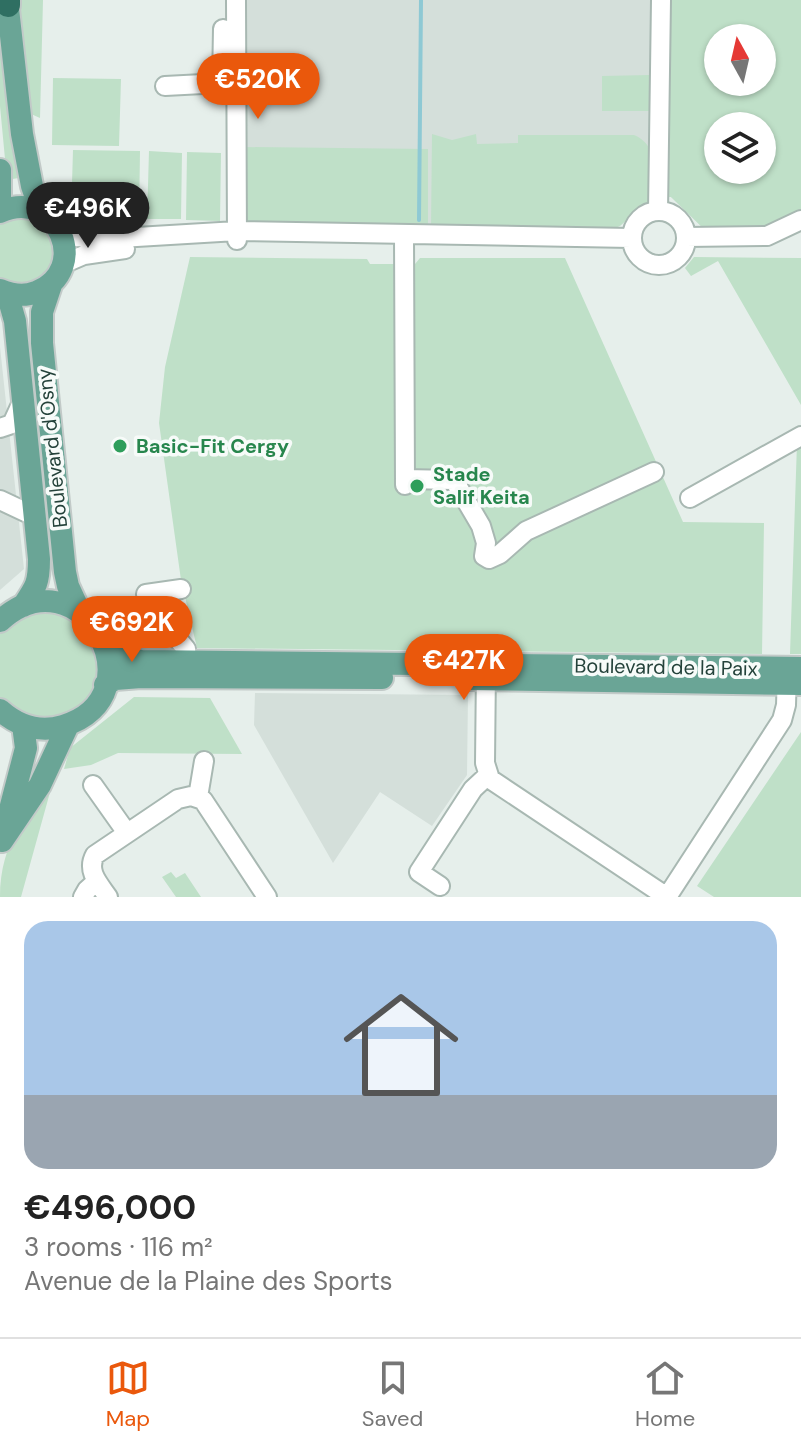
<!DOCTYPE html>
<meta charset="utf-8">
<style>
body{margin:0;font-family:"DM Sans",sans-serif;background:#f2f2f2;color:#222;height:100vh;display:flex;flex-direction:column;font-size:30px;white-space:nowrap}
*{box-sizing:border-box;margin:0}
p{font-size:26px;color:#767676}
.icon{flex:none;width:44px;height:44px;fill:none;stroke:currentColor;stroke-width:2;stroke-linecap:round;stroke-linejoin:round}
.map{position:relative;height:897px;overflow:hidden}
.details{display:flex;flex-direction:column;background:#fff;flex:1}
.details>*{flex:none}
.needle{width:52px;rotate:352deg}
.fabs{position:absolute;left:704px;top:24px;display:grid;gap:16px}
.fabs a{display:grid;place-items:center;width:72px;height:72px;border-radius:50%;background:#fff;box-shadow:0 2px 6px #0004;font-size:40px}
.price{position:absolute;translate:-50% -68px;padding:0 18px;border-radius:28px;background:#ea580c;color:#fff;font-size:26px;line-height:52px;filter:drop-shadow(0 2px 4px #0008)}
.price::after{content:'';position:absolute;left:50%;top:48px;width:24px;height:18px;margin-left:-12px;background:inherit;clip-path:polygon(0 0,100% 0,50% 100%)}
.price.selected{background:#222;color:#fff}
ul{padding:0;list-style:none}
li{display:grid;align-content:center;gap:16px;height:424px;padding:0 24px}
li span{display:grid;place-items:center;height:248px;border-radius:24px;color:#555}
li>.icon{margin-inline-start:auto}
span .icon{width:144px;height:144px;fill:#fffc;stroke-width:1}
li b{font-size:34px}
.tabs{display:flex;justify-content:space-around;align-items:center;height:112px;border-top:2px solid #e0e0e0;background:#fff;font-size:22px;color:#767676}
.tabs a{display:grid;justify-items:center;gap:4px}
.tabs .selected{color:#ea580c}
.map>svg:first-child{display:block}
.built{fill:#d4dfda;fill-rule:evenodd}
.green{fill:#bfe0c8;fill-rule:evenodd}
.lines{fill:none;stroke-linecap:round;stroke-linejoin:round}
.stream{stroke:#8ec9d4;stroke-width:4}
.minor-casing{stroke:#a8b8b2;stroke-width:22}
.major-casing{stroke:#c2cac8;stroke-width:26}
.highway-casing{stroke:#c2cac8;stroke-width:28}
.minor{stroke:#fff;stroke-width:18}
.major{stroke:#6aa596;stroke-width:22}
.highway{stroke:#2f6f62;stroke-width:24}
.leisure-dot{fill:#2e9e5b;stroke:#f7fbf9;stroke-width:3}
.labels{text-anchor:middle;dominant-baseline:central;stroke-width:7;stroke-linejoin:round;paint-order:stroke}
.leisure-label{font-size:20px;font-weight:bold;fill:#27864d;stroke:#f7fbf9;text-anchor:start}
.street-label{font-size:20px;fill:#24423a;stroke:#f7fbf9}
</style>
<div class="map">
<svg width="801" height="897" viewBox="0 0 801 897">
<rect width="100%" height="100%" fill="#e6efeb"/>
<!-- built -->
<path class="built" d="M246 0H792L767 229 703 228 671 197 648 198 615 228 252 223 245 216ZM718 38H762V82H718ZM718 126H762V170H718Z
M0 347 24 569 0 590Z
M255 693 468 695 467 775 432 826 380 792 333 863 254 725Z"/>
<!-- green -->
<path class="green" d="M0 0 24 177 7 180 0 106Z
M14 0H43L40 118 31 114 25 101Z
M669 0H801V212L770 228H703L671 197H668L667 9ZM718 38H762V82H718ZM718 126H762V170H718Z
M650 75V111H602V76Z
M53 78 121 79 119 146 52 145Z
M432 134 452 140 476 134 477 144 518 143V135H634C660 146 652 173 652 198L620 226 613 229H431Z
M243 147 428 149V229L251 227 244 222Z
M73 150 140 151 139 219 71 217Z
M149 151 182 153 181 219H147Z
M187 152 221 153 220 221 186 220Z
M22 215 46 226C49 234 54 243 55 251 59 279 20 294 0 279V222Z
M190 257 367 259 370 264H415L420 258H565L683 522 764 523 762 654 197 648 181 580 159 423 165 367Z
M694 257 801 258V405L718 261 691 276 685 268Z
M801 441V654H790L797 443Z
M41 610 62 613 81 624 100 662 98 683 87 702 49 721 27 718 8 708 0 697V634L20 616Z
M134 697 210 698 242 754 118 753 91 765 64 769 70 748Z
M801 732V897H714L697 886Z
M57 767 21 897H0C0 842 28 811 57 767Z
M171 872 176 878 185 873 201 897H176L162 877Z"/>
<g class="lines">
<!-- stream -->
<path class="stream" d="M419 220 421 0"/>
<defs>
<path id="minor" d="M236 0 237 240
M165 86 222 83 223 29
M632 238a27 27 0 1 1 54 0a27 27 0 1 1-54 0Z
M658 211 661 0
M404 235 405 485
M62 236 103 239 237 231 631 238
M686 237 767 236 801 220
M63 264 84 255 125 249
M0 428 12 424 23 400
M405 479 454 480 481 526 486 543 484 556 489 559 500 554 526 531 654 472
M690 498 801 436
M0 500 34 516
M181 589 146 594 147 602 186 649 187 661
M486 668 485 763 490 779 667 897
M93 785 127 833
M198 797 204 761
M440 886 419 872 473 789 487 776
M83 897 87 890 97 881
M108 897C99 884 86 871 95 855L178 799 191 796 203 800 267 897
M667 897 782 720 786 705 787 671"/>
<path id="major" d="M7 0 22 134 32 186 41 212
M0 170V206
M0 212C58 186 92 271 36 292 24 297 12 295 0 290
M52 282 42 312V343L65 572 68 586 80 612
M7 293 15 321 39 559C39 583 36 587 23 606
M0 621C80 548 162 696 63 726 40 733 18 726 0 710
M105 644 121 658 141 661 801 668
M469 679 801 684
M105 685 115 679 141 677 382 678
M6 825 26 748 23 725
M2 841 40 785 68 725"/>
<path id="highway" d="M8 0V5"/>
</defs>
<!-- minor casing -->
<use href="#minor" class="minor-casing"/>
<!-- major casing -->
<use href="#major" class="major-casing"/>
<!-- highway casing -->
<use href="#highway" class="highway-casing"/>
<!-- minor -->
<use href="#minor" class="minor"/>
<!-- major -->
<use href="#major" class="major"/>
<!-- highway -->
<use href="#highway" class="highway"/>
</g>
<!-- markers -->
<g class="leisure-dot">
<circle cx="120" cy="446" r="8"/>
<circle cx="417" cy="486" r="8"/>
</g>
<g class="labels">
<!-- leisure labels -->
<g class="leisure-label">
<text x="136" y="446">Basic-Fit Cergy</text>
<text x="433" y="474">Stade<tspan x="433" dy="23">Salif Keita</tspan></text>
</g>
<!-- street labels -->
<g class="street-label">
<text transform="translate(52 448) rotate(-96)">Boulevard d'Osny</text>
<text transform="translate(666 667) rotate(1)">Boulevard de la Paix</text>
</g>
</g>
</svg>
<div class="fabs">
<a><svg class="needle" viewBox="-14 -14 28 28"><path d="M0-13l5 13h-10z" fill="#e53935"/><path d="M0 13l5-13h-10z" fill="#767676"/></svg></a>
<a><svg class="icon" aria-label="layers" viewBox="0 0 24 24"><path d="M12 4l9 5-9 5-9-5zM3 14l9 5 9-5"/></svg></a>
</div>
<b class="price" style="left:258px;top:121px">€520K</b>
<b class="price selected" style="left:88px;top:250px">€496K</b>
<b class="price" style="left:132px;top:664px">€692K</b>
<b class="price" style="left:464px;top:702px">€427K</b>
</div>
<section class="details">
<ul>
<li><span style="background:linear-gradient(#a9c7e8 70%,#9aa5b1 0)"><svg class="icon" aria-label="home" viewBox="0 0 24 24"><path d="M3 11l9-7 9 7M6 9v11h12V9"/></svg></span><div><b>€496,000</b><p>3 rooms · 116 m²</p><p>Avenue de la Plaine des Sports</p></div></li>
</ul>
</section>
<nav class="tabs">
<a class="selected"><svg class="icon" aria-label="map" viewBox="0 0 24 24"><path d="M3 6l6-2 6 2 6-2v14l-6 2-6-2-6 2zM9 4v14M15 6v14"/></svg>Map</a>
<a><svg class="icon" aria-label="saved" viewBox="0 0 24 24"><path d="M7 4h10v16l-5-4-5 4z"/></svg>Saved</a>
<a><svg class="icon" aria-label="home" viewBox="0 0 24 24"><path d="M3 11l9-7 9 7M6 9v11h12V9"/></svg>Home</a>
</nav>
